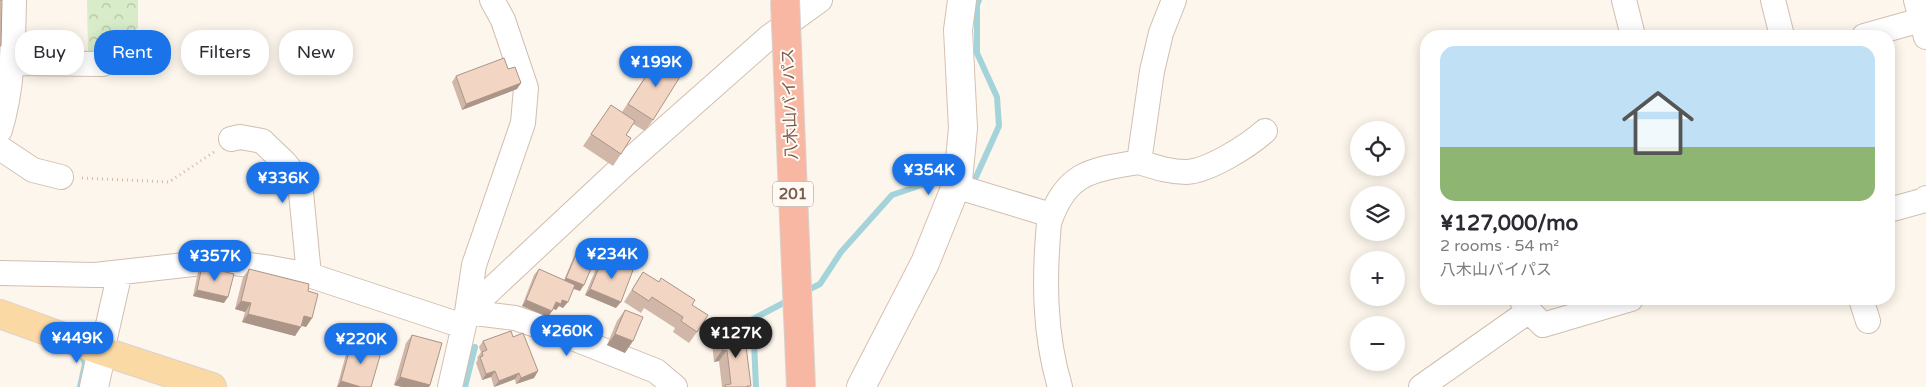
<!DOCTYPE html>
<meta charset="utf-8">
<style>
body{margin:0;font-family:"Varela Round","Noto Sans JP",sans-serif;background:#f7f7f7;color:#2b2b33;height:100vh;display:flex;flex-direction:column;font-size:19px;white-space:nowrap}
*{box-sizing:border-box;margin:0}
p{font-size:16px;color:#7c7c81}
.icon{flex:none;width:28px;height:28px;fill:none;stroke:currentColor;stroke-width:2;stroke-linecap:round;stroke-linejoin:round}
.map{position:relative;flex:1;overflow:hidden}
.sheet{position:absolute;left:1420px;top:30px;width:475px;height:275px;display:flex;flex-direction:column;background:#fff;border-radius:20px;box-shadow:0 2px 12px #0003}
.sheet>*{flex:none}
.hud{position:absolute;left:15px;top:30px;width:475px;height:45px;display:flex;gap:10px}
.buttons{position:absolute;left:1350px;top:121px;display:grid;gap:10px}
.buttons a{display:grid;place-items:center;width:55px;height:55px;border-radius:50%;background:#fff;box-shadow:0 2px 12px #0003;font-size:25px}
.price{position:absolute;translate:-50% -42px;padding:0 11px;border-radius:18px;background:#1a73e8;color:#fff;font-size:16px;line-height:32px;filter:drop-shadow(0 1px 2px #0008)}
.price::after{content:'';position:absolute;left:50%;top:30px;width:15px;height:11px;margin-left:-8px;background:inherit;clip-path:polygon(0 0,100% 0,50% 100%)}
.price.on{background:#222;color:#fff}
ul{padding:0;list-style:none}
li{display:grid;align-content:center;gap:10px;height:265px;padding:0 20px}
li+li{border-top:1px solid #e1e1e2}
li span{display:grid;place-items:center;height:155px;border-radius:15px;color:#555}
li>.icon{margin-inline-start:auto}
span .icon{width:90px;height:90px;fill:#fffc;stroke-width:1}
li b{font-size:21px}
.chip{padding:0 18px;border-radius:20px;background:#fff;box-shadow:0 2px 12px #0003;font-size:18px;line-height:45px}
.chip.on{background:#1a73e8;color:#fff}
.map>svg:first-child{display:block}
.forest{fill:url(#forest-crowns)}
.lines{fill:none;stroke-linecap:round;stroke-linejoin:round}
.stream{stroke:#a5d3da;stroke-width:6}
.street-casing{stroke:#d1beb0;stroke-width:26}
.secondary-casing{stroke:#d6c0b0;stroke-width:30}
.primary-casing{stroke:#dad1cd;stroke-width:30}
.path{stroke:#d9b8a5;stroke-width:3;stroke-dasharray:1 4;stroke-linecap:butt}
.street{stroke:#fff;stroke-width:24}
.secondary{stroke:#fff;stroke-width:28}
.primary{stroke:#fbd9a5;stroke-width:28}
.highway-bridge-casing{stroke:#dad1cd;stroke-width:30;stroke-linecap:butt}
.highway-bridge{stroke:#f7b7a3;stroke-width:28}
.wall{fill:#d1b7a8}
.shaded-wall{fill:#aa9588}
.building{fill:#f3d5c3;stroke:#aa9588}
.labels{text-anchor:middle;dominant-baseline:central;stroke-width:4;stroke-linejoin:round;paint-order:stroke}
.shield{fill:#fffaf3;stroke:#a28b7f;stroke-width:1}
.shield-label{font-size:15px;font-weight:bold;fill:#7a5c4d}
.street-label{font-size:16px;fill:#7a5c4d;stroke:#fffaf3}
</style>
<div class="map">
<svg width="1926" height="387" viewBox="0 0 1926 387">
<defs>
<pattern id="forest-crowns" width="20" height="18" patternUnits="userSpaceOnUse" patternTransform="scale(1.25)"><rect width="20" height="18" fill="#d8ecc9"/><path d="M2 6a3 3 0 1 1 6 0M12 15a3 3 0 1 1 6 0" fill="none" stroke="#b4c2a5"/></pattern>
</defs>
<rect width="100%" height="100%" fill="#fdf6ec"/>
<!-- forest -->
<path class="forest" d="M87 0H138V28L117 43 96 53 88 51Z"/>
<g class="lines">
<!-- stream -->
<path class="stream" d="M976 177 999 126 997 97 977 53V5L979 0
M804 292 820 284 841 252 892 195 945 177
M77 355 83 357 85 364 80 387
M465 387 475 347
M756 387 753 319 791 299"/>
<defs>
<path id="street" d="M1624 0 1633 36
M1773 0 1782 36
M1916 0 1926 37
M1864 36 1921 20
M13 63 103 64
M0 130C13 87 13 44 14 0
M231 139 240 137 262 141 285 163 300 182 309 275
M0 148 33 170 61 177
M1139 162C1155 167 1169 172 1186 172 1209 171 1248 146 1265 131
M955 186 1051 215
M1889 210 1925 200 1926 198
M0 273 95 275 220 261 271 268 309 275 463 326
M1521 299 1529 311 1543 325 1631 299
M1861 299 1868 321
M467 312 622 167 769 37 820 0
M467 312 515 318 565 335 656 371 675 387
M102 351 120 272
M450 387 467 312 474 265 523 123 526 88 503 20 492 0
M1060 387C1044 334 1044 278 1049 223 1066 172 1091 170 1139 162L1152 71 1161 33 1174 0
M1421 387 1529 311"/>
<path id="secondary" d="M94 387 102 351
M861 387 925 263 958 181 963 128 958 30 962 0"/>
<path id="primary" d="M0 314 102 351 212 387"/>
</defs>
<!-- street casing -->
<use href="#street" class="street-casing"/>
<!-- secondary casing -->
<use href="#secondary" class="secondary-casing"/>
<!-- primary casing -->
<use href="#primary" class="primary-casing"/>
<!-- path -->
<path class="path" d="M82 178 169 182 214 152"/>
<!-- street -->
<use href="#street" class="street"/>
<!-- secondary -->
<use href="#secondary" class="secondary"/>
<!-- primary -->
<use href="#primary" class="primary"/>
<defs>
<path id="highway-bridge" d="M785 0 801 387"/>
</defs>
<!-- highway-bridge casing -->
<use href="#highway-bridge" class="highway-bridge-casing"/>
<!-- highway-bridge -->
<use href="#highway-bridge" class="highway-bridge"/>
</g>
<!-- wall -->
<path class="wall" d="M659 56 653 120 645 131 633 124 626 135 621 154 613 166 583 146 611 105 622 112Z
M508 69 521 83 517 89 462 110 452 82 456 76Z
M581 243 580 291 573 289 563 308 559 306 556 310 553 309 548 317 522 306 534 275 539 269 564 280 577 249Z
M603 258 616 308 585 295 598 264Z
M202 266 224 303 193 296 198 272Z
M249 269 312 318 306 327 301 325 295 336 242 322 245 312 235 309 243 277Z
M643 272 692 305 697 332 689 343 673 332 675 328 644 308 641 313 624 302Z
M625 310V353L607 345 617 321Z
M720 331 740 347 750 387H722L719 361 714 362 712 342Z
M412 335 430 385 429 387H402L394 385 406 343Z
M513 337 538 371 534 378 516 384 515 379 494 387 491 377 482 380 476 363 478 359 477 358 481 352 479 347 483 341Z
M352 341 371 387H337L348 347Z"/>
<!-- shaded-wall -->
<path class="shaded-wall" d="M521 83 517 89 462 110 466 104Z
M566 278 584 285 580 291 562 284Z
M590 289 621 302 616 308 585 295Z
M197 290 228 297 224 303 193 296Z
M526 300 552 311 548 317 522 306Z
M562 300 568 302 563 308 559 306 556 310 552 308 556 302Z
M241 301 251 303 245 312 235 309Z
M248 314 301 327 295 336 242 322Z
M304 316 312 318 306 327 298 325Z
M615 334 633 341 625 353 607 345Z
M722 350H727L719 361 714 362Z
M495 371 491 377 482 380 486 374Z
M538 371 534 378 516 384 521 378Z
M519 373 515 379 494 387 499 381Z
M400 377 430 385 429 387H402L394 385Z
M341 381 361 387H337Z"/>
<!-- building -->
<path class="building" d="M0 0H2L1 46H0Z
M659 56 683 72 653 120 628 104Z
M504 58 508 69 515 67 521 83 466 104 456 76Z
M611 105 635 121 626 135 631 138 621 154 591 134Z
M581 243 599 250 584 285 566 278Z
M603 258 633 270 621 302 590 289Z
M202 266 234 274 228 297 197 290Z
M249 269 309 284 308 291 318 294 312 318 304 316 301 327 248 314 251 303 241 301Z
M539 269 575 285 568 302 562 300 561 304 556 302 552 311 526 300Z
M643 272 659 282 661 278 695 300 692 305 708 315 697 332 681 321 683 317 652 297 649 301 632 290Z
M625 310 643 317 633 341 615 334Z
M738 329 740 347 746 346 751 386H747V387H725V385L731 384 727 350H722L720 331Z
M511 331 513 337 523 333 538 371 521 378 519 373 499 381 495 371 486 374 480 357 483 356 482 352 487 350 483 341Z
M412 335 442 343 430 385 400 377Z
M352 341 382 349 371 387H361L341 381Z"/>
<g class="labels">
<!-- shield labels -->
<rect class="shield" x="773" y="181.5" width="40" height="25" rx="4"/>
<g class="shield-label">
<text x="793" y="194">201</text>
</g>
<!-- street labels -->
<g class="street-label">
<text transform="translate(790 104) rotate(-92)">八木山バイパス</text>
</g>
</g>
</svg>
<div class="buttons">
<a><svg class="icon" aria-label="locate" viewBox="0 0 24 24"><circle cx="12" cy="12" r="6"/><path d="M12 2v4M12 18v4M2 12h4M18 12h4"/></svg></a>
<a><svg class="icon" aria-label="layers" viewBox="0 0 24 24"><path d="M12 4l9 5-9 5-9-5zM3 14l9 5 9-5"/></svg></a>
<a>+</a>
<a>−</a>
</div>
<b class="price" style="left:656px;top:88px">¥199K</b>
<b class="price" style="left:929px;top:196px">¥354K</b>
<b class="price" style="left:283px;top:204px">¥336K</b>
<b class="price" style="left:612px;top:280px">¥234K</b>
<b class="price" style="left:215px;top:282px">¥357K</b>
<b class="price" style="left:567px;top:357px">¥260K</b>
<b class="price on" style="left:736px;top:359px">¥127K</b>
<b class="price" style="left:77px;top:364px">¥449K</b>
<b class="price" style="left:361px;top:365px">¥220K</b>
<div class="hud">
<a class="chip">Buy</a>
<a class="chip on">Rent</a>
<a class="chip">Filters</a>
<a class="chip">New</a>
</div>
<section class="sheet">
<ul>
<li><span style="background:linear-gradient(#bfe0f5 65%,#8fb573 0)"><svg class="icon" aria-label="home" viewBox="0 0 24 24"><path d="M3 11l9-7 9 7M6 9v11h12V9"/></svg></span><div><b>¥127,000/mo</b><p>2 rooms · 54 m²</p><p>八木山バイパス</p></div></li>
</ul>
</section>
</div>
